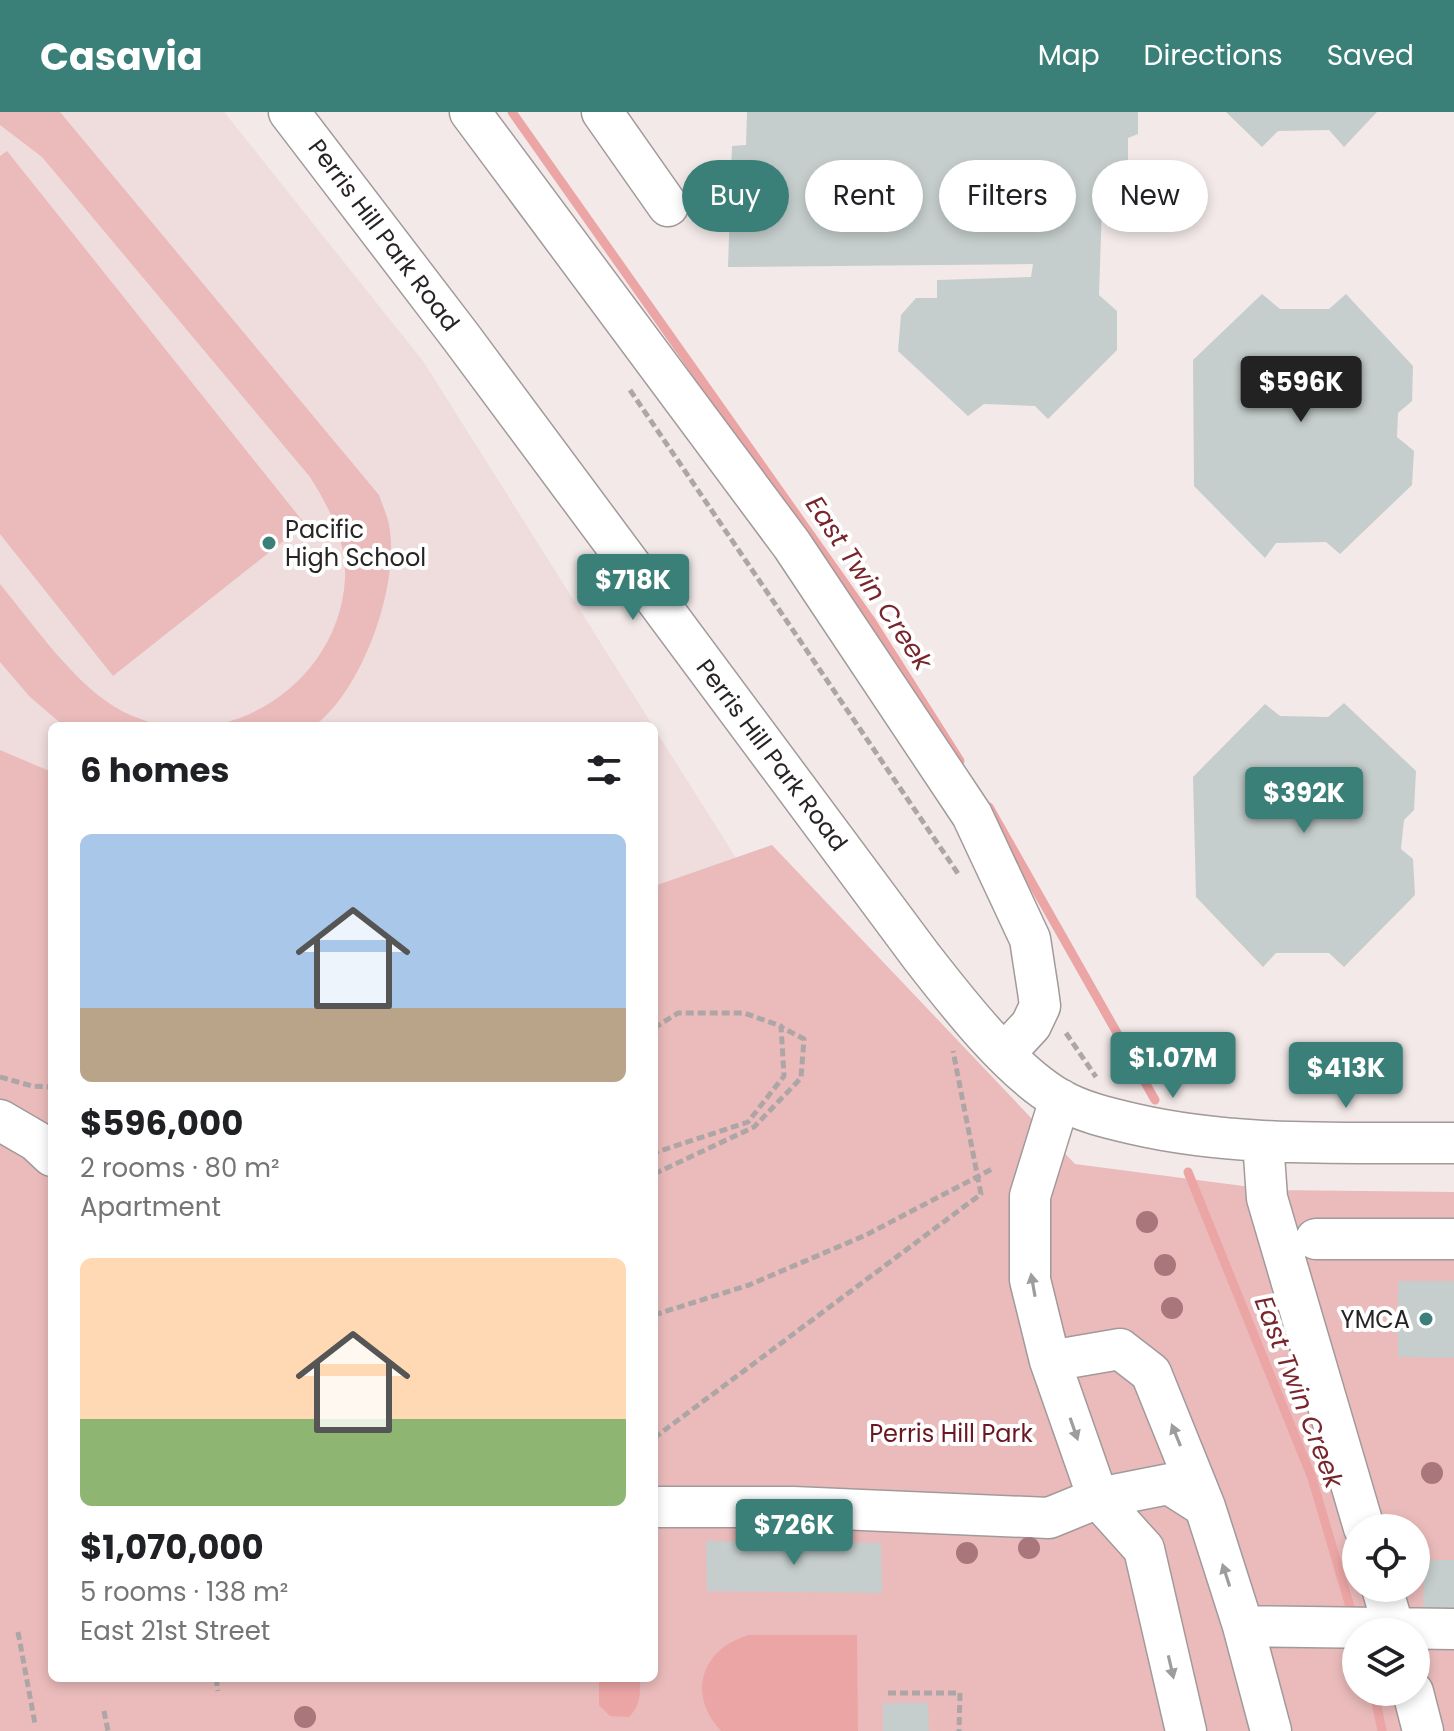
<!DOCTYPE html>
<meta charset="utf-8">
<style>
body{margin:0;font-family:Poppins,sans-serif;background:#f6f6f6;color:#202124;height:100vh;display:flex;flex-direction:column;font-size:30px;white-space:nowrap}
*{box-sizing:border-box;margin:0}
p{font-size:26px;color:#757577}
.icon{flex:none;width:44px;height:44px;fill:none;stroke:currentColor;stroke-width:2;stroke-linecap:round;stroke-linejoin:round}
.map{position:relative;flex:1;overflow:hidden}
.side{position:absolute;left:48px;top:610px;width:610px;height:960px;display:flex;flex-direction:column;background:#fff;border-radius:12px;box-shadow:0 4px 12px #0003}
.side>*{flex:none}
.banner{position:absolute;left:682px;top:48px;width:652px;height:72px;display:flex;gap:16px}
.controls{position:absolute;left:1342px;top:1402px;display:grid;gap:16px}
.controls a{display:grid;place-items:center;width:88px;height:88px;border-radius:50%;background:#fff;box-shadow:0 4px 12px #0003;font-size:40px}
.price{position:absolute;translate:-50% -68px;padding:0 18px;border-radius:8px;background:#3a8078;color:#fff;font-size:26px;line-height:52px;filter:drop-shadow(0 2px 4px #0008)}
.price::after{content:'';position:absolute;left:50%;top:48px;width:24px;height:18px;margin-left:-12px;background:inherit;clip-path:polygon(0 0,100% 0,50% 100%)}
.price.current{background:#222;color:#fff}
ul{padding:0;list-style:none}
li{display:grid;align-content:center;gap:16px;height:424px;padding:0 32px}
li span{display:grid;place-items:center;height:248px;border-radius:12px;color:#555}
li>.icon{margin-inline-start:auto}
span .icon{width:144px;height:144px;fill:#fffc;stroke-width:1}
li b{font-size:34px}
h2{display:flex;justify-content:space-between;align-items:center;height:96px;padding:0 32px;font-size:34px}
.chip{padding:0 28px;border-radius:36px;background:#fff;box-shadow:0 4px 12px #0003;font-size:28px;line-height:72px}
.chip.current{background:#3a8078;color:#fff}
header{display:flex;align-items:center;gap:48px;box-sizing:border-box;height:112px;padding:0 40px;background:#3a8078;color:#fff}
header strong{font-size:38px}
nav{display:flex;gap:44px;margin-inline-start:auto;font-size:28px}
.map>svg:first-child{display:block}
.built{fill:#efdcdc}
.green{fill:#ebbbbb;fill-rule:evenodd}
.water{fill:#eca5a5}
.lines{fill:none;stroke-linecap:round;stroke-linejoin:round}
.stream{stroke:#eca5a5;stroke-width:9}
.building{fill:#c5cecc}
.minor-casing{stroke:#a29a9a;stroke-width:43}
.path{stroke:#aea6a6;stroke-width:5;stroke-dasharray:8 4;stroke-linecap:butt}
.minor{stroke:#fff;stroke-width:40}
.tree{fill:#a8767b}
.oneway{fill:#9e9c9c}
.poi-dot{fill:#3a8078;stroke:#fff;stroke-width:3}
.labels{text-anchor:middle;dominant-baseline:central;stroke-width:8;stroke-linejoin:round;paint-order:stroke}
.street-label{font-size:24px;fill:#282424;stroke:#fff}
.poi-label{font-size:24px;fill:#282424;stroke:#fff;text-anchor:start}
.park-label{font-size:24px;fill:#6a1721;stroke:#fff}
.water-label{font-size:26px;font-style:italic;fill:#78252c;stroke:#fff}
</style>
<header>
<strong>Casavia</strong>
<nav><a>Map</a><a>Directions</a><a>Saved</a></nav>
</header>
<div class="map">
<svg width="1454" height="1619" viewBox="0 0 1454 1619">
<rect width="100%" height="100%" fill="#f3e9e9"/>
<!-- built -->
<path class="built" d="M0 0H224L423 249 653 614H52V660L0 638Z
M654 616 736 746 654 774Z"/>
<!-- green -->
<path class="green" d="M0 0H60L379 383C383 395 389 407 390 419 398 477 362 579 314 614H64L30 585 0 550V472C34 513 76 575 122 599 220 650 339 574 345 467 347 430 329 395 310 365L42 45 0 13Z
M7 39 305 412 113 564 0 422V44Z
M0 638 52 660V1566H654V774L772 733 1075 1052 1273 1078 1454 1080V1619H0ZM1356 1416H1416V1476H1356ZM1356 1520H1416V1580H1356Z"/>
<!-- water -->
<path class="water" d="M749 1523H857L858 1619H721C686 1582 702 1536 749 1523Z
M599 1566H640C640 1582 641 1593 629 1605L610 1604 599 1593Z"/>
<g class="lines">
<!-- stream -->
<path class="stream" d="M512 0 870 507 960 649
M989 695 1155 988
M1188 1060 1312 1366 1353 1505
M1374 1580 1382 1619"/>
</g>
<!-- building -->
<path class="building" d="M747 0H1138V22L1128 26V94L1102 93 1099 183 1117 199V238L1048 307 1035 294 984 292 968 304 898 239 901 203 916 186H937V168L1031 165 1033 152 728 155 732 34 746 33Z
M1226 0H1377L1344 35 1329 18 1278 19 1262 35Z
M1262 182 1280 197H1329L1346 182 1413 254 1412 289 1398 301 1397 325 1414 339 1412 373 1340 442 1326 430 1276 431 1265 446 1194 374 1193 248Z
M1344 591 1416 659 1414 698 1404 708 1401 737 1413 747 1415 783 1344 855 1329 841H1276L1263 855 1196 785 1193 665 1265 592 1280 604 1328 605Z
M1398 1169H1454V1246L1398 1245Z
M706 1429 881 1431 882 1481 707 1479Z
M1425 1448H1454V1513H1422Z
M883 1591H928L929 1619H883Z"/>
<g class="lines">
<defs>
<path id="minor" d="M289 0 461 225 921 844C956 889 1010 959 1059 987 1082 1000 1108 1006 1134 1012 1238 1036 1347 1030 1454 1031
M470 0 792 433 972 703 1030 827 1038 879 1040 894 1031 913 1005 941
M602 0 668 94
M1060 987 1030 1084V1168L1050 1249 1098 1386 1144 1437 1186 1619
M0 1008 36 1029 52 1044
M1263 1029 1267 1086 1364 1416
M1316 1127H1454
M1050 1249 1120 1237 1151 1261 1205 1395
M654 1395H793L1049 1406 1098 1386 1169 1372 1205 1395 1243 1514 1271 1619
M1382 1476 1395 1520
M1243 1514 1454 1517
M1413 1580 1423 1619"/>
</defs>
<!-- minor casing -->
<use href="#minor" class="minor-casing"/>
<!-- path -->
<path class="path" d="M630 278 959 763
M654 916 678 901H744L781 914 784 964 748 1010 654 1041
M1066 921 1096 965
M0 965 32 974 52 975
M654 1062 754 1015 801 966 804 927 781 915
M654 1203 749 1173 866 1123 994 1056
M654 1326 981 1082 953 939
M18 1520 35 1612
M216 1566 218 1579
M888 1581H960L959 1619
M104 1599 108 1619"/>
<!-- minor -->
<use href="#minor" class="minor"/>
</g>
<!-- trees -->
<g class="tree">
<circle cx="1147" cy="1110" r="11"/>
<circle cx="1165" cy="1153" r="11"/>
<circle cx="1172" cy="1196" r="11"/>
<circle cx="1432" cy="1361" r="11"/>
<circle cx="1029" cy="1436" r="11"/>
<circle cx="967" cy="1441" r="11"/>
<circle cx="305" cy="1605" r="11"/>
</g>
<!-- one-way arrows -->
<defs><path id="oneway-solid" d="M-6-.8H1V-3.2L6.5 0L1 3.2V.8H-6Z" transform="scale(2)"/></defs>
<g class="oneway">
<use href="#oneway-solid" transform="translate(1033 1173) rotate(-100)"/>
<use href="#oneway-solid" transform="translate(1074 1317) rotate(71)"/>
<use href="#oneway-solid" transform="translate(1176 1323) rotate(-112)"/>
<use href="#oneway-solid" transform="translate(1226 1463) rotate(-108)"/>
<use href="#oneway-solid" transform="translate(1171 1555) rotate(77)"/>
</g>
<!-- markers -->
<g class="poi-dot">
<circle cx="269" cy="431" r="8"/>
<circle cx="1426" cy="1207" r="8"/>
</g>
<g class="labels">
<!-- street labels -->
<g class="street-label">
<text transform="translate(384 123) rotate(53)">Perris Hill Park Road</text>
<text transform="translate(772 643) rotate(53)">Perris Hill Park Road</text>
</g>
<!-- poi labels -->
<g class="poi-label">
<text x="285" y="417">Pacific<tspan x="285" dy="28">High School</tspan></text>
<text x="1410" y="1207" text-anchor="end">YMCA</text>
</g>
<!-- park labels -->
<g class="park-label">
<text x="951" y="1321">Perris Hill Park</text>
</g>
<!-- water labels -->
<g class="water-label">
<text transform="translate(869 471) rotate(56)">East Twin Creek</text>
<text transform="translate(1299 1280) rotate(69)">East Twin Creek</text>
</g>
</g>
</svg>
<div class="controls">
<a><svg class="icon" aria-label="locate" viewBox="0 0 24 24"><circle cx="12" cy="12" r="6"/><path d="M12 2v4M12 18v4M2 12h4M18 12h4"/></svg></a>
<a><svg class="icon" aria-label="layers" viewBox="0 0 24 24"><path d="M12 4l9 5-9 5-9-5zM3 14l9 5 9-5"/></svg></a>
</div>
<b class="price current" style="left:1301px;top:312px">$596K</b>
<b class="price" style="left:633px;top:510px">$718K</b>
<b class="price" style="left:1304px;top:723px">$392K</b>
<b class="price" style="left:1173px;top:988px">$1.07M</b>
<b class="price" style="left:1346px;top:998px">$413K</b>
<b class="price" style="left:794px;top:1455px">$726K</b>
<div class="banner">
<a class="chip current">Buy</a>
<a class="chip">Rent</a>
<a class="chip">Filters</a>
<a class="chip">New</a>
</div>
<section class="side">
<h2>6 homes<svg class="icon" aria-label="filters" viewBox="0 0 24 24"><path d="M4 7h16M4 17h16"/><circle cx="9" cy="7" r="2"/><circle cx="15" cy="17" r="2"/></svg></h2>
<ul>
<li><span style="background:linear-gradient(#a9c7e8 70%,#b9a48a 0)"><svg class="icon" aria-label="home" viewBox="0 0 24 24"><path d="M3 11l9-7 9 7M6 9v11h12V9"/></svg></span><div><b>$596,000</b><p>2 rooms · 80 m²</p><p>Apartment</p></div></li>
<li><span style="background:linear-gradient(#ffd9b3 65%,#8fb573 0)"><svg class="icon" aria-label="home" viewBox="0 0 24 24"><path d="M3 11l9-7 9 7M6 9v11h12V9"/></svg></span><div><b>$1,070,000</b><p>5 rooms · 138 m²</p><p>East 21st Street</p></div></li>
</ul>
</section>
</div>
